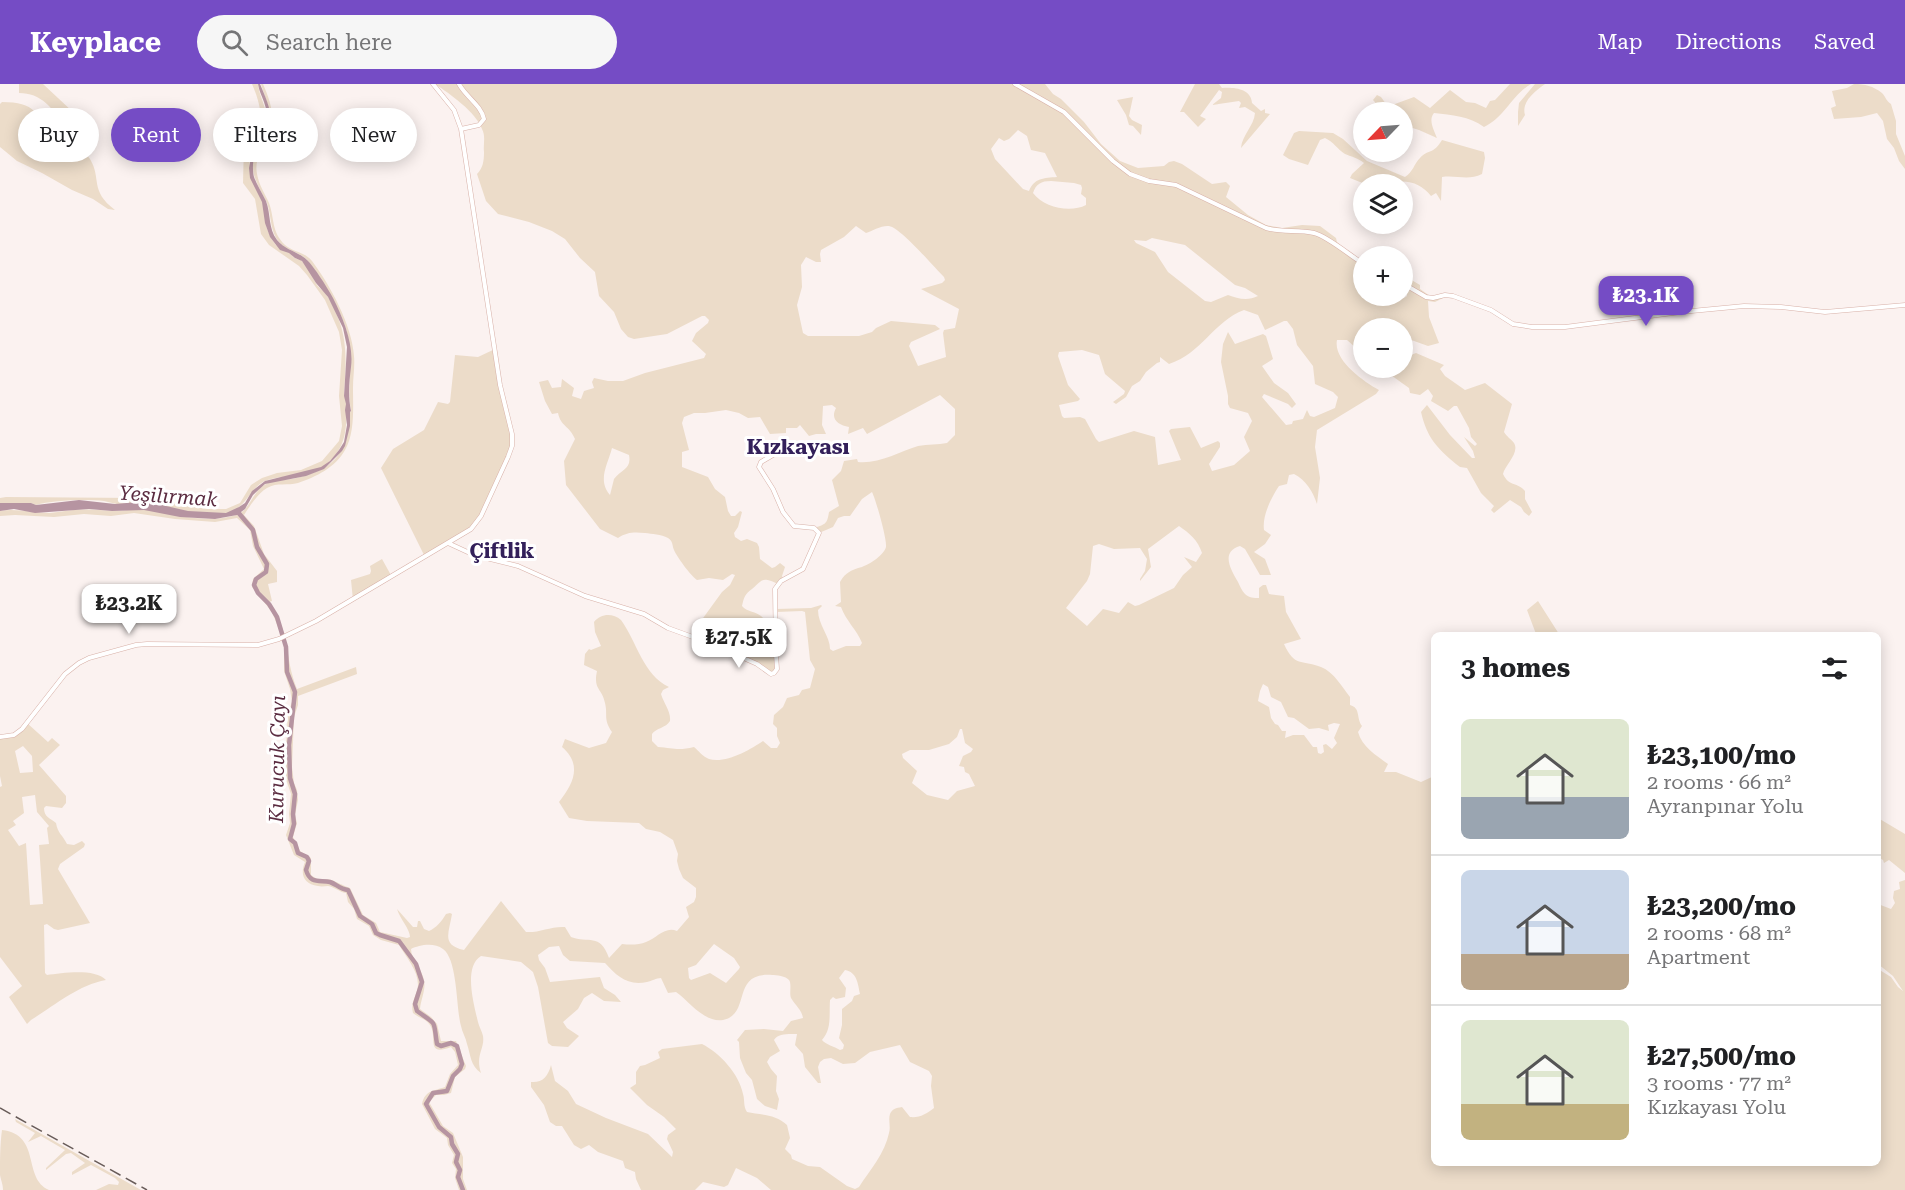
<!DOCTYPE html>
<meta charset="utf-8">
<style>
body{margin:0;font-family:"Roboto Serif",serif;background:#f6f6f6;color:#202124;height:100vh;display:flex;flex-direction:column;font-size:22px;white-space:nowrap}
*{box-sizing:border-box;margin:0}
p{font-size:20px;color:#757577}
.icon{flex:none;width:33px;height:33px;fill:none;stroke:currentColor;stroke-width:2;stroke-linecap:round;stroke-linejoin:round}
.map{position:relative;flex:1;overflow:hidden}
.panel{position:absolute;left:1431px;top:548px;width:450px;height:534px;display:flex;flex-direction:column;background:#fff;border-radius:9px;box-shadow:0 3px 15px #0003}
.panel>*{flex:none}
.hud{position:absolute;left:18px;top:24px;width:570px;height:54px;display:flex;gap:12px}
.needle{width:39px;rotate:245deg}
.buttons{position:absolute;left:1353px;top:18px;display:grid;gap:12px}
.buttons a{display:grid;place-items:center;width:60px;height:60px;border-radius:50%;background:#fff;box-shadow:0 3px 15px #0003;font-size:30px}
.price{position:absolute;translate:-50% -51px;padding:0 14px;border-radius:12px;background:#fff;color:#222;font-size:20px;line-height:39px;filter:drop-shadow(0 2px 3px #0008)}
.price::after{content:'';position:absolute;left:50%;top:36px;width:18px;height:14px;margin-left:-9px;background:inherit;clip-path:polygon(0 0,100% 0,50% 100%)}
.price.on{background:#754cc5;color:#fff}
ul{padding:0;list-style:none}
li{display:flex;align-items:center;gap:18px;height:150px;padding:0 30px}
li+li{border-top:2px solid #e0e0e0}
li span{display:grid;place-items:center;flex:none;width:168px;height:120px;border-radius:9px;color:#555}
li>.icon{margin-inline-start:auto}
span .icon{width:72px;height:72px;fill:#fffc;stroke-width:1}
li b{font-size:26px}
h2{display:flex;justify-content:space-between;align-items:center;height:72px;padding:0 30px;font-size:26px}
.tag{padding:0 21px;border-radius:27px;background:#fff;box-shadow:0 3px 15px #0003;font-size:21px;line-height:54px}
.tag.on{background:#754cc5;color:#fff}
header{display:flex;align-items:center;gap:36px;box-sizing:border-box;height:84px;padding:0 30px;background:#754cc5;color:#fff}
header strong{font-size:28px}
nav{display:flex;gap:33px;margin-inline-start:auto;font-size:21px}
.search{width:420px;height:54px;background:#f6f6f6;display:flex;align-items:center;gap:15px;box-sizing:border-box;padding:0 21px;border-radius:33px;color:#757577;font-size:22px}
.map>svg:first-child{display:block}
.green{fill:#ecdcc9;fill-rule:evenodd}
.water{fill:#b694a1}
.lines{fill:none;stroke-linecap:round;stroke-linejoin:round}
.river{stroke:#b694a1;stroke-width:4.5}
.tertiary-casing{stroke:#d8b1a8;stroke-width:5}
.tertiary{stroke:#fff;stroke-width:4}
.rail{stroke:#685c59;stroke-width:1.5;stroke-dasharray:12 6;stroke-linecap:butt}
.labels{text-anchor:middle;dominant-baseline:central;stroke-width:6;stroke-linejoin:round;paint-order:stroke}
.water-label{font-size:20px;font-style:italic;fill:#5b2c41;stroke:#fff}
.neighbourhood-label{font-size:20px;font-weight:bold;fill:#33205a;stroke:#fff}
.quarter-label{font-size:21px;font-weight:bold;fill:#33205a;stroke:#fff}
</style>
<header>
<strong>Keyplace</strong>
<div class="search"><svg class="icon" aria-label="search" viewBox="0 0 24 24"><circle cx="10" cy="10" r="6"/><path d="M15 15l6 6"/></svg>Search here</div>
<nav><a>Map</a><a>Directions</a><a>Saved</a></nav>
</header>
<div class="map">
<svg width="1905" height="1106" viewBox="0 0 1905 1106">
<rect width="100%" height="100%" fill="#fbf2f0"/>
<!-- green -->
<path class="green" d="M19 0H43L73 28 63 41C53 24 41 9 19 9Z
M252 0H258C259 13 268 25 267 39 266 54 252 60 250 74 248 91 255 102 262 116 266 126 264 137 268 147 273 159 276 163 288 168 294 171 289 170 295 174 300 177 298 173 303 178 309 184 313 193 317 201 320 205 323 206 326 210 348 245 347 270 344 309 344 313 347 317 347 322 346 344 347 362 328 379 314 391 285 391 268 396 250 401 247 425 227 429 204 434 174 424 152 419 140 417 129 420 117 420 112 419 108 418 104 417 87 415 52 416 36 421L31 419H0V414L6 413 138 414 209 425H226L240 419 251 401 262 394 277 389 301 386 322 377 339 357 342 342 339 312 342 266 339 248 325 216 307 191 299 182 269 161 261 150 255 115 243 99 244 59 255 55C266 39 259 16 252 0Z
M261 0H263C270 16 277 36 269 53 263 66 254 74 257 90 259 101 265 110 269 119 275 136 271 147 285 161 293 168 305 168 312 177 330 201 352 241 354 272 355 282 353 293 353 304 353 323 355 349 345 366 336 383 316 393 298 399 288 402 277 398 267 404 258 409 249 423 244 431L254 442 264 470 277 487V498L268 500 272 517 269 518C291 548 284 573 297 605L356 583 357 590 298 612V621L294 633 292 683 294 699 297 706 298 716 295 731 297 739 293 753 300 767 311 774V791C319 798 322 794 331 796 336 797 343 802 350 804L363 831 376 839 380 848 407 854 410 853C410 845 400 835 397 825L413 843H417L418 837H420L424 845 429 847C436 844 442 837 446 830L450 829 452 830C449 849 441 861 464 866L501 817 526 848C539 849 551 842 565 843L571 853C588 860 600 848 609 874L622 860C630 861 639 861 646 858 657 854 665 842 677 847L689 833 686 823 694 818 696 813V804L683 794 679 785 677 777 678 770 673 756 660 748 646 745 639 739 587 737 569 734 559 718C573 700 583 681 562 663L565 655 589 664 606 659 612 648C603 635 608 631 605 619 602 604 593 606 597 587L584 581 585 570 589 565 591 566 601 562 595 548 594 538C601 529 613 529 621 536 637 558 643 591 669 603L663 606 661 610C664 620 671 627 670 637 666 644 656 644 652 650V657L658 663C673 664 678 667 694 663 699 667 702 672 709 675 725 680 750 666 763 657L771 664H777L780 659 777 652V644L773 640 774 631 783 623 787 614 799 611 802 606 810 604 815 585 810 576 805 528 802 527 776 528V525L811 524 821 521 822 522 818 526C818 541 830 552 830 565L833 567 846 562H860L862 559C857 546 846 537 841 523L835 522 841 518 840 498C846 488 851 486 862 483 870 480 884 471 886 463 887 455 876 416 872 408L862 415 850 432H844L838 434 833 443 819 449 814 444C825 440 827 441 829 428L839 422 832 396 841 387 844 377 857 375 858 378C879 380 899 368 918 362 928 360 938 361 947 359L955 351V325L940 311 867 350 863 344 848 350 849 343C838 341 830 335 836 324L832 321 823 322 822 341 826 350H816L809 352 800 341 797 344H786V349L770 350 760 333 748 334 739 329 726 326 705 329H694L684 333 682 339 689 366 682 368V383L708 393 715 405 725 413 728 427 731 432H735L740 427 742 428 738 443 734 449 735 453 741 457 747 455 757 459 759 463 760 475 772 484 775 483 780 479 785 483 782 492 783 496 778 500C762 493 763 495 752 505 745 510 744 513 742 522 747 528 755 527 761 532 767 537 768 543 776 547L777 585 772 590 744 573 761 570 756 545 739 549 722 535 713 543 705 557 690 552 722 508 730 501 735 491 732 490 723 496 709 494 697 496C691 492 677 473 674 466 672 461 673 457 668 454 661 450 652 450 645 449 634 448 627 448 618 454L600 445 566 401 564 377 575 355C569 341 561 343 558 329L552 330 545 317 539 298 548 296 552 304 561 303 562 295 574 304 572 312 581 315 584 307 594 304 592 298 594 294 608 297H623L645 289 704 274 706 270 692 257 696 249 708 239 709 236 705 232H702L667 250 634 255 628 253 621 245 614 228 599 212 595 188 580 174 565 155 552 147 529 138 498 130 486 117 477 90C483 84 484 77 484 68 483 60 486 53 482 45 476 28 450 10 435 0H1045L1053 10 1061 15 1084 38 1101 60 1120 77 1138 84 1164 82 1169 78 1174 77 1182 80 1212 100 1226 98 1230 102 1226 113 1248 131 1266 141 1282 144 1302 141 1320 142 1336 154 1337 158 1343 164 1363 177V195L1359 196 1363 206 1364 212C1377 212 1395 221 1407 212V207L1403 204V196L1405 197 1408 194 1420 201V205L1430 212 1445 213 1435 218 1428 217 1429 233 1439 259 1428 262 1403 253 1402 244H1364L1363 267 1356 264 1347 256H1337C1333 276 1363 297 1379 306L1376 310 1317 346 1315 363 1320 394 1317 420C1313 408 1306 396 1294 390L1289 391 1287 400 1279 402C1271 414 1262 432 1264 446L1271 451 1265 460 1254 468 1265 475 1271 491H1260L1245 465 1240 462C1220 468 1231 486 1238 498 1240 502 1242 507 1245 510 1249 514 1254 514 1259 514V504L1263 501H1266L1269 510 1284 512 1286 528 1301 555 1284 560C1295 584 1301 575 1321 583 1334 588 1342 603 1350 613V621C1361 624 1356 634 1362 642L1358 648C1362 663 1376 671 1388 680L1384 688H1396L1421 698 1434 692V1078H1878V885L1891 893 1898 903 1903 907 1893 892 1878 880V820L1891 825 1895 819 1893 814 1894 807 1900 805 1899 798 1905 796V1106H771L757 1094 736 1084 728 1101 724 1103 703 1098 695 1106H641L636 1095 635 1088 625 1084 623 1077 598 1068 589 1061 581 1065 574 1061 562 1042H556L550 1038 544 1021 531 1003V998C542 999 548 993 551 981L555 997 568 1007 576 1020 606 1034 648 1050 672 1073 673 1068 667 1055 668 1051 676 1045 664 1033 647 1021 630 1004 636 1000V988L640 982 645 981 660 974 658 968 662 965 702 960C720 969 739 990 743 1010 745 1016 743 1022 747 1028 760 1031 776 1030 787 1041L790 1054 785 1065 791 1071 792 1075 808 1082 820 1083 847 1102 855 1105 859 1103C870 1086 885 1069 889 1049 891 1043 888 1036 890 1030 892 1025 896 1024 902 1023L910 1033C920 1034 926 1030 934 1024L931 1002 932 992 929 987 910 978 900 961 870 968 855 979 843 980 831 974 824 975 820 978 818 983 821 999H818L805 983 803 970 795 961 797 950C789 950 778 949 774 956L780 967 770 973 767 978 771 985 777 992 776 1007 779 1015 777 1026 765 1022 757 1015 752 996 746 989 740 974 739 958 737 956 745 946 764 945 783 947 791 937 803 934C802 926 795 921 791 914 789 909 792 900 789 896 786 892 776 891 772 891 730 888 752 930 723 936 704 939 689 917 676 908L668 909 661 894C656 894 652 897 647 898 627 902 617 892 605 879L570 877 563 871 559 862 549 863 538 871 539 876 545 884 550 898 600 893 604 904 615 911 621 918 604 917 592 909 584 914 578 925 563 938 567 944 579 952 568 963 552 962 548 959 538 903 533 888 521 878 481 872C463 883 474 921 478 938 479 943 482 947 483 952 485 965 475 971 481 989 470 981 471 972 467 960 466 954 462 948 461 942 456 925 458 876 443 865 434 858 419 861 411 865 411 875 422 885 424 896 426 906 421 915 420 925L431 933 437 940 441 957H456L466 982 465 985 455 993 451 1009 444 1011H436L429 1018 443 1042 453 1049 463 1073V1095L467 1106H459L455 1094 456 1085 452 1079 454 1071 448 1061 447 1054 435 1045 422 1020C425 1006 434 1007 445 1003L450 990 458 981 455 968 451 963C425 973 438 953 430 941 426 935 419 934 413 929 410 918 417 912 418 901 418 886 406 873 399 861L381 856 373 851 369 842 357 835 354 825 348 818 346 809C339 808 335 803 328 802 325 802 322 803 318 802 303 800 300 790 305 778L294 771 286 751 290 739 289 730 291 710 286 695V661L288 630 292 618 290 605 284 587V558L272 528 252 503 253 495 264 485 253 462 250 446 237 434 215 438 175 435 134 429 111 432 84 430 54 433 15 431 0 432V427C16 424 33 429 50 429 58 428 65 427 73 426 86 425 100 426 114 427 126 427 138 424 150 426 178 431 207 440 236 431 251 426 252 407 266 400 273 396 284 396 292 395 334 386 348 370 350 328L351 327C346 299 355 271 345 242 339 223 327 207 316 190 313 185 310 179 306 175 297 167 283 166 276 154 270 143 271 130 267 119 263 111 258 103 255 94 252 87 252 74 256 67 260 59 268 54 270 44 272 29 265 14 261 0ZM1018 46 1027 52 1031 66 1045 69 1057 93C1044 94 1034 94 1029 107L1023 105 995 75 991 65 999 54 1004 57 1009 55ZM1051 97 1074 99 1081 101 1082 104 1081 110 1086 114V121C1071 129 1044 124 1033 109 1036 100 1041 97 1051 97ZM856 142 866 149C872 147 882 141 889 142 901 144 933 182 944 193L945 196 942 199 921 205 959 225 955 244 944 246 943 249 946 273 918 282 909 262 911 258 940 245 935 241 891 237 876 244 872 248 859 252H808L803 249 797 221 802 203 801 181 806 173 816 178H821L820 170 821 166 844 153ZM1152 154 1185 161 1235 201 1245 204 1258 212C1248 217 1238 215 1228 211L1211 218 1205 217 1168 188 1155 168 1136 159 1134 156 1146 157ZM1244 226 1258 231 1265 246 1284 237H1287L1293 245 1297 261 1313 282 1315 300 1333 308 1338 313 1335 324 1314 333 1310 332 1307 326 1303 335 1293 337 1292 340 1286 341 1262 313 1264 310 1288 320 1292 324 1296 320 1288 309 1274 299 1262 282 1273 275 1266 252 1263 250 1235 260 1228 248 1223 260 1221 278 1228 312V320L1230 324 1248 329 1252 337 1244 353 1250 367 1234 381 1212 387 1209 380 1220 363V359L1218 357 1201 364 1190 343 1171 345 1169 347 1181 376 1158 381 1155 353 1134 347 1099 358 1096 355 1085 335 1080 333 1064 334 1062 332 1059 321 1078 317 1080 315 1068 301 1058 272 1059 268 1082 266 1099 271 1105 290 1125 307 1124 310 1113 318 1116 320 1126 313 1132 302 1140 297 1146 288 1157 279 1160 278V273L1169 280C1201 270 1214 237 1244 226ZM612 364 629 371C632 385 621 386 614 395L610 411C597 396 608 380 612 364ZM1179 442C1189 449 1198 456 1202 469L1196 478 1184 473 1192 483 1183 491 1174 504 1139 521 1135 522 1128 518 1119 529 1103 525 1087 542 1066 524 1087 497 1090 490 1093 462 1099 460 1114 465 1140 464 1147 475 1145 487 1140 495V497L1151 483 1148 465ZM1263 600 1268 603 1271 613 1281 618 1288 633 1294 634 1309 645 1319 644 1329 647 1328 641 1334 639 1340 640 1334 654 1337 659 1332 665 1326 660 1323 661 1324 668 1321 670 1318 669 1317 663H1313L1304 651H1293L1285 654 1286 647H1282L1278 641 1275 640 1271 634 1269 623 1258 617 1260 607ZM960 645H962L965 659 973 665 971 668 963 672 959 682 964 683 965 688 969 690 975 702 957 707 948 716 927 711 912 699 917 687 903 674 902 670 910 666H929L949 660 957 653ZM714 860 734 874 740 883 739 885 726 899 710 889 691 896 689 894 688 884 696 881ZM845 886C857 888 858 900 860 910L854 912 852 917 842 925V941L839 954 844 961 843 965 840 966C834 962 826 961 822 956 832 945 829 930 830 916L833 913 836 915 845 913 846 904 839 894Z
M1195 0H1219L1222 4C1235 3 1251 5 1252 19L1261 27 1265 25V29L1270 30 1241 64C1242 51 1254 42 1255 29L1245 23 1239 24 1241 19 1239 17 1212 21 1221 14 1222 8 1219 6 1200 32 1206 35 1198 43 1184 28H1180Z
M1510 0H1531C1512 11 1504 34 1484 43 1469 32 1452 31 1434 29 1428 36 1434 46 1437 54L1419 46 1403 41 1402 28H1384L1373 16 1377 11 1381 13 1386 20H1395L1414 13 1430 24 1450 6 1466 18 1475 19 1486 24 1490 17 1495 16Z
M1535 0H1545C1535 7 1521 18 1525 31L1518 42V28L1519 19Z
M1854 0C1865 0 1873 2 1882 9 1886 13 1886 17 1891 20L1896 37V50L1905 72V85L1899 77 1894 64 1887 55 1883 37 1877 29 1861 33 1834 35 1831 24 1836 22 1832 7 1847 4Z
M1133 13 1129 32 1132 36 1142 41 1141 51 1133 42 1129 41 1126 31 1117 16Z
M2 18C35 18 39 29 51 59L62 55C71 61 84 66 90 75 102 95 89 106 115 126L108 125 93 115 72 106 42 89 17 77 0 63V20Z
M1299 47 1333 49 1343 55 1367 77 1405 93C1413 88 1414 80 1420 74 1428 65 1433 71 1442 56L1484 68 1485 74 1482 90C1468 97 1457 91 1442 93L1441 117 1436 109 1431 112C1422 101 1411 96 1396 98V100H1365L1350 94 1352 90 1364 79C1358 74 1352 73 1345 70 1337 65 1334 58 1325 54L1320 56 1308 81 1289 75 1283 71 1294 49Z
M495 265 500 301 511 346 512 362 483 427 474 442 425 473 381 384 393 365 424 346 438 318 448 320 450 318 455 271 478 273Z
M1416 269 1444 281 1440 285 1445 292 1465 306 1485 299 1512 320 1504 348C1507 353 1511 355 1514 359 1520 369 1505 381 1503 390 1509 403 1518 398 1525 407V415L1532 428 1529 432 1524 428 1521 423 1510 416 1494 429 1491 426 1494 422 1481 409 1467 384 1460 383 1456 380C1437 364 1427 354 1421 328L1427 321 1450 351 1472 374H1475L1473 367 1464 353 1475 362 1477 360 1471 353 1469 344 1457 322H1454L1448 327 1431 317 1433 312 1428 305 1420 311 1410 309 1409 304 1381 284H1402L1403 274Z
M382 475 392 493 353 516 351 496 370 490 371 487 370 482Z
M1538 517 1559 550H1536L1527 526Z
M27 639 48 658 52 654 60 661 39 681 66 712V719L62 724 46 722 44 724C44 733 50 734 56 739 58 750 62 750 67 760L74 761 82 757 85 760 84 763 60 780 58 785 90 839 58 846 54 845 47 840 44 841 45 889 47 891C62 889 95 884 106 896 78 901 54 922 31 936L27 940 9 913 22 902 0 873V703L2 702 0 692V653L14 651ZM23 662 32 672 33 688 20 689 15 667ZM35 711 37 728 49 742 47 744 49 760 39 761 43 820 30 821 26 759 19 762 8 746 16 741 13 737 24 729 22 713Z
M1878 734 1905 750V793V789L1889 776 1884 779 1883 776 1878 773Z
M15 1035 125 1097 141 1106H96L109 1100 118 1101 119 1098 115 1094 91 1081 72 1091V1088L85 1079 71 1069 66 1070 46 1086V1084L65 1066 41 1052 28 1058 35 1049 16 1038Z
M2 1046C42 1051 22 1094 49 1106H3C3 1100 1 1097 0 1091 0 1077 0 1060 2 1046Z"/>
<!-- water -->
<path class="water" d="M258 0H260C266 14 273 29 270 43 268 54 261 58 256 66 253 72 252 86 254 93 257 101 262 109 266 117 271 130 268 144 277 156 285 166 299 168 307 176 313 181 329 206 333 214 343 234 354 260 351 283 349 299 348 312 351 327L350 328V342L345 362 342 367 324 385 306 392 265 400 253 411 245 425 237 431 215 435 180 433 144 426 112 427 89 425 35 429 14 425 0 427V419H31L36 421 79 416 115 420 138 418 153 419 188 427 226 429 239 423 245 419 252 407 265 397 321 383 330 377 339 366 344 358 347 341 345 326 346 320 344 312 347 263 343 244 328 213 316 199 302 177 295 174 289 169 280 166 270 153 265 139 262 118 250 94 249 84 253 63C266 50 271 38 264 18 262 12 259 7 258 0Z"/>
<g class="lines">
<!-- river -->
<path class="river" d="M237 427 253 446 257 463 267 480 266 488 256 495 254 501 258 509 269 520 277 533 286 563 287 588 295 608 289 661 290 694 295 710 293 730 294 740 290 755 295 759 298 769 307 773 309 777 306 786C310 800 319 796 330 798 336 800 340 805 348 806L360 832 372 840 376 849 380 851 399 857 416 880 422 898 415 920 417 927C438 942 433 935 437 960L441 962 451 959 457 962 462 980 460 985 453 992 447 1007 433 1009 426 1020 439 1043 451 1053 452 1060 458 1070 456 1078 460 1086 458 1093 463 1106"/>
<defs>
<path id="tertiary" d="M459 0C466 13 481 21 484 35L479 41 461 45
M1015 0 1064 28 1113 77 1130 90 1149 97 1176 101 1266 144C1282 149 1298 145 1314 149 1329 153 1350 172 1364 180
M1402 199 1426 213 1433 214 1445 211 1453 212 1491 226 1513 240 1532 243H1565L1681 228 1744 222 1781 223 1825 228 1905 221
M448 459 474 471 518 482 585 512 644 530 668 544 712 560 757 580 771 590 774 589 777 585 776 570 775 505 781 497 803 485 819 449 814 444 794 442 783 428 773 405 759 383 761 378 773 371
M0 653 14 651 22 645 65 590 79 579 89 574 136 561 147 560 258 561 279 555 316 537 471 445 481 432 508 373 512 362V350L500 301 461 45 454 26 433 0"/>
</defs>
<!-- tertiary casing -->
<use href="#tertiary" class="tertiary-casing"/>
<!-- tertiary -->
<use href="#tertiary" class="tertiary"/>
<!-- rail -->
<path class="rail" d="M0 1024 147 1106"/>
</g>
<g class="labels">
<!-- water labels -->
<g class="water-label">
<text transform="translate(168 412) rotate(4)">Yeşilırmak</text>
<text transform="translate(277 675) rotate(-89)">Kurucuk Çayı</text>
</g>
<!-- neighbourhood labels -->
<g class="neighbourhood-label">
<text x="502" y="467">Çiftlik</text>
</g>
<!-- quarter labels -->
<g class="quarter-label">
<text x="798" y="363">Kızkayası</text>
</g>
</g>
</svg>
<div class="buttons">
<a><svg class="needle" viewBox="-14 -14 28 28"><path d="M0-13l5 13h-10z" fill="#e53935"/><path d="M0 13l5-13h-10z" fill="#757577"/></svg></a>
<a><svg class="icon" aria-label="layers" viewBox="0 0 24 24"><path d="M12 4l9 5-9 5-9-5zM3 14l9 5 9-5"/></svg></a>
<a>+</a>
<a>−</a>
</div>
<b class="price on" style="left:1646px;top:243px">₺23.1K</b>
<b class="price" style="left:129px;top:551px">₺23.2K</b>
<b class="price" style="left:739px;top:585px">₺27.5K</b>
<div class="hud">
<a class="tag">Buy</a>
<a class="tag on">Rent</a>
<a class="tag">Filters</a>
<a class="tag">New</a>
</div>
<section class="panel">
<h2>3 homes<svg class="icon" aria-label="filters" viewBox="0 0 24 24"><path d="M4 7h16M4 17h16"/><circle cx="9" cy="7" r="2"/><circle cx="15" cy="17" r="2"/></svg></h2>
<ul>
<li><span style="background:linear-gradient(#dfe7d0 65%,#9aa5b1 0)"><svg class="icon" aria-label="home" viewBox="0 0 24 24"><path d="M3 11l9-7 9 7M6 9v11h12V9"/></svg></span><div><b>₺23,100/mo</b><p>2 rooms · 66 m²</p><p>Ayranpınar Yolu</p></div></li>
<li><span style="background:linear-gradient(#c9d6e8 70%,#b9a48a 0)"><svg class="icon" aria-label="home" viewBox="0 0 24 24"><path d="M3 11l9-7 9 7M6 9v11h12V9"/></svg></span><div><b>₺23,200/mo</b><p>2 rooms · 68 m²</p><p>Apartment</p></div></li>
<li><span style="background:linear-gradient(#dfe7d0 70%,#c2b280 0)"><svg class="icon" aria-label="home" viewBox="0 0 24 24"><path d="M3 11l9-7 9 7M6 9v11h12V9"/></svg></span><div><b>₺27,500/mo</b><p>3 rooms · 77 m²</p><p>Kızkayası Yolu</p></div></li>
</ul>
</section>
</div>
